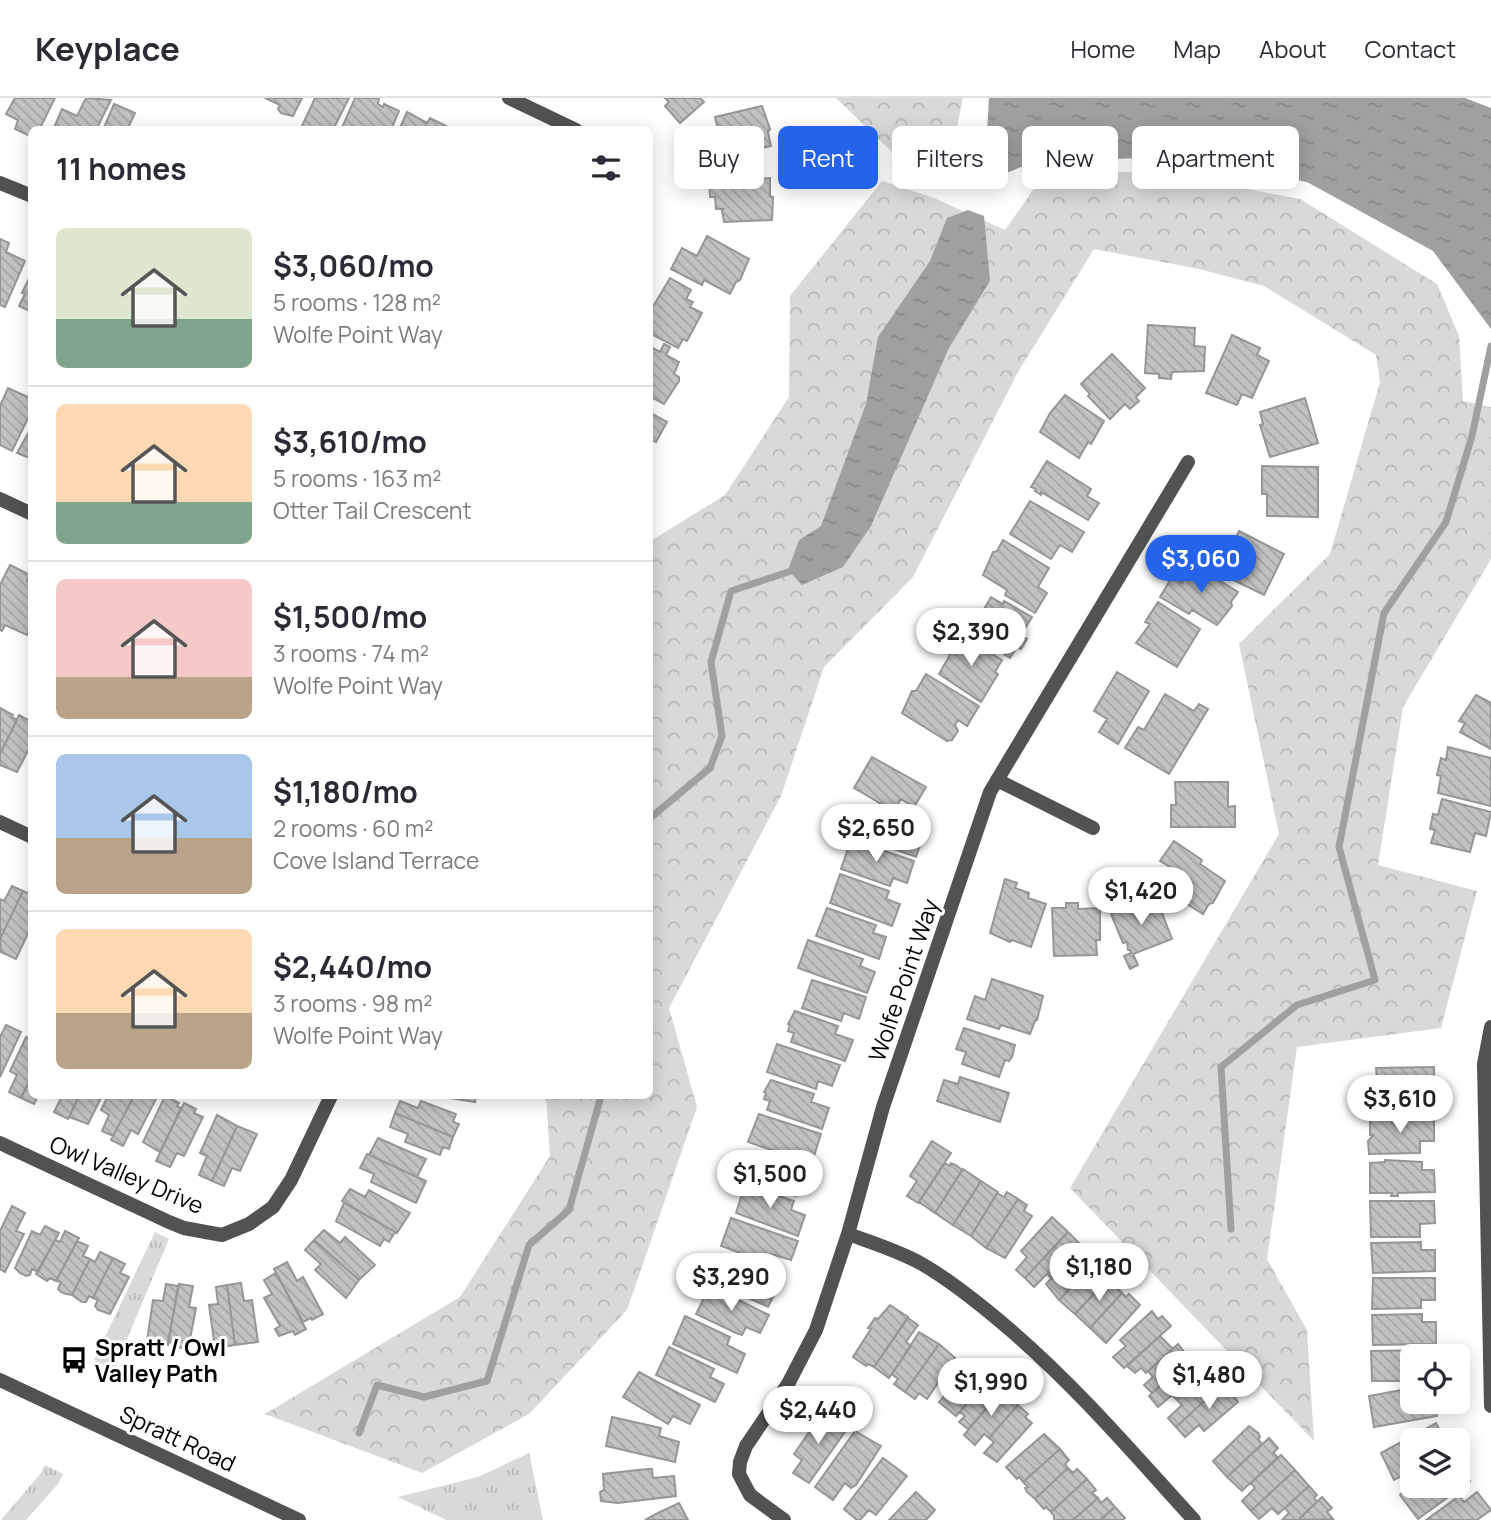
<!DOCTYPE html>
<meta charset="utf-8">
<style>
body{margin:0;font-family:Manrope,sans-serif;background:#f7f7f7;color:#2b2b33;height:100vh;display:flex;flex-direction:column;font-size:26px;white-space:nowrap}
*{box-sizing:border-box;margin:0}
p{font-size:23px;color:#7c7c81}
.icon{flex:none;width:38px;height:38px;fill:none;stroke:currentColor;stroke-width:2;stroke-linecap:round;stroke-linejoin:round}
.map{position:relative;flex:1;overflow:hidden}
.panel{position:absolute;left:28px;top:28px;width:625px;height:973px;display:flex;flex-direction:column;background:#fff;border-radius:10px;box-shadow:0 4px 18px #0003}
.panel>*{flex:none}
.guide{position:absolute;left:674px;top:28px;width:665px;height:63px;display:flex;gap:14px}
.controls{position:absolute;left:1400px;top:1246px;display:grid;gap:14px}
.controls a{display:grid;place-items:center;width:70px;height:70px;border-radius:10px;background:#fff;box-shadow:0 4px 18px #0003;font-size:35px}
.price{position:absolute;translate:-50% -60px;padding:0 16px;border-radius:24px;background:#fff;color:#222;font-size:23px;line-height:46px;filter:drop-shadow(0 2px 4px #0008)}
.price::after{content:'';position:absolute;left:50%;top:42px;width:21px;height:16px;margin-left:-10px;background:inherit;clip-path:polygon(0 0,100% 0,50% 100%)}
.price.current{background:#2563eb;color:#fff}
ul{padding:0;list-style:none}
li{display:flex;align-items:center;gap:21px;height:175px;padding:0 28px}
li+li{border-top:2px solid #e1e1e2}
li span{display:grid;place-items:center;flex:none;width:196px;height:140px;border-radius:10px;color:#555}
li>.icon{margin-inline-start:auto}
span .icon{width:84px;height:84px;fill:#fffc;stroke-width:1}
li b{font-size:30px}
h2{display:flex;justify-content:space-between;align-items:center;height:84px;padding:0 28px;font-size:30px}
.tag{padding:0 24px;border-radius:10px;background:#fff;box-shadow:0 4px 18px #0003;font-size:24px;line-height:63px}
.tag.current{background:#2563eb;color:#fff}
header{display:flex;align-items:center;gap:42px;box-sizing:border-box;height:98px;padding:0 35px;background:#fff;border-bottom:2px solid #e1e1e2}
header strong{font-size:33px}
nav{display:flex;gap:38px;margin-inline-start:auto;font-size:24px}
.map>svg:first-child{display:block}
.grass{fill:url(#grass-tufts)}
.forest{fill:url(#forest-crowns)}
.water{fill:url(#water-ripples)}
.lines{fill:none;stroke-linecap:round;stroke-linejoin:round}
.stream{stroke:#a0a0a0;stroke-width:7}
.building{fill:url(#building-back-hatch);stroke:#969696;stroke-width:2}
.minor{stroke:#525252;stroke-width:14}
.tertiary{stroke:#525252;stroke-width:14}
.labels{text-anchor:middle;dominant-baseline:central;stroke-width:6;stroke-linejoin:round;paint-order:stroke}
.street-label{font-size:23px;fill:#000;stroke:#fff}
.poi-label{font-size:23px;font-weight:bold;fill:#000;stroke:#fff;text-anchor:start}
</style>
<header>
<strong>Keyplace</strong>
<nav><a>Home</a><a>Map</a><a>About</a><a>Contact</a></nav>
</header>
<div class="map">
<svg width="1491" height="1422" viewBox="0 0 1491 1422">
<defs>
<pattern id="grass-tufts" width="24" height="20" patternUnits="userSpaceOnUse" patternTransform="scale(1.75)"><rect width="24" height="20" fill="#d9d9d9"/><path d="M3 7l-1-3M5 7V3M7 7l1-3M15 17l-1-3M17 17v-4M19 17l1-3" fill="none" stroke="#b8b8b8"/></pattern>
<pattern id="forest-crowns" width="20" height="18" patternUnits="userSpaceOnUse" patternTransform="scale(1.75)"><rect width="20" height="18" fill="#d9d9d9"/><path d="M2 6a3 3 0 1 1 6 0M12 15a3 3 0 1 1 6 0" fill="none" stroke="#b8b8b8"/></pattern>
<pattern id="water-ripples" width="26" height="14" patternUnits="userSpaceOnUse" patternTransform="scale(1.75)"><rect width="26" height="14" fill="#a0a0a0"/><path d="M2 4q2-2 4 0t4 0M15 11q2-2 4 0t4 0" fill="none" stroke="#888"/></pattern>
<pattern id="building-back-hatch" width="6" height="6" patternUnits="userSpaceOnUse" patternTransform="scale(1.75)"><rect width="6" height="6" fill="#c2c2c2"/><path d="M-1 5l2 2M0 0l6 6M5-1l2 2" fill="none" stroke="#a5a5a5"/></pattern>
</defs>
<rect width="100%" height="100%" fill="#fff"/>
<!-- grass -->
<path class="grass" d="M155 1134 169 1141 114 1272 94 1262Z
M529 1355 543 1422H446L398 1399 478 1379Z
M45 1367 63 1376 58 1386 26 1422H1L41 1375Z"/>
<!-- forest -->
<path class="forest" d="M836 0H963L952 53 932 69 894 56Z
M1148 73 1300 101 1437 186 1459 238 1463 303 1491 309V461L1403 609 1378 767 1477 793 1441 930 1297 949 1267 1161 1307 1232 1314 1343 1070 1090 1279 736 1239 546 1330 456 1380 284 1376 257 1264 188 1199 171 1094 151 1018 274 913 479 824 569 781 698 669 910 697 1009 627 1212 529 1316 422 1375 265 1316 460 1199 550 1058 546 998H649V444L725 397 789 299 790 198 882 83 934 100 1005 132 1043 78Z"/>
<!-- water -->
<path class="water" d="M989 0H1465L1491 10V231L1433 153 1307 84 1166 59 1061 63 1021 69 1002 77 985 66Z
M968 112 984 118 990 183 949 250 871 428 843 469 802 487 788 472 799 442 821 428 866 306 878 239 930 163 947 120Z"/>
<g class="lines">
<!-- stream -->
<path class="stream" d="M649 721 710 670 722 638 711 564 731 493 797 471
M1231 1131 1221 969 1297 907 1375 882 1339 749 1384 515 1446 424 1472 338 1491 248
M359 1335 377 1287 424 1299 487 1283 529 1147 569 1112 601 998"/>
</g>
<!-- building -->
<path class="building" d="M15 0H55L39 32H32V39L15 31 18 22 6 16Z
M86 0 111 2 96 32H53L62 11 77 18Z
M265 0H302L293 18 281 15 278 11 280 7Z
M315 0H349L333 32 301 30Z
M355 0H379L378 6 383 9 384 6 399 13 391 32H341Z
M665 0H700L704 4 680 25 665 8 669 4Z
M114 6 135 15 127 32H103Z
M762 8 770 31 768 34 771 48 742 54 743 59 709 67 704 44 720 40 715 19Z
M407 14 427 25 430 20 450 30 399 32Z
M734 75V78L743 77V82L770 80V98L773 99 772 122 724 124 722 112 723 111H716L715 99H710L709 76Z
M707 138 749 161 740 182 736 184 730 196 704 182 702 187 671 171 682 150 697 158Z
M0 141 9 145 6 154 25 163 5 209 0 207Z
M32 174V214L19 208 25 196 22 195Z
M670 180 691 192 686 201 693 204 690 209 702 215 687 243 683 241 678 250 649 235V205L654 207Z
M1148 227 1195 230 1194 248 1205 249 1204 273 1172 274 1171 281 1159 280V276L1145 275Z
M1232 237 1260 250 1257 257 1269 263 1252 300 1242 296 1237 307 1206 295Z
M664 246 670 249 666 257 679 264 674 276 679 279V283L664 306 649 298V248L660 254Z
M1112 256 1145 290 1136 299 1139 303 1130 311 1125 306 1110 321 1088 298 1090 296 1081 286Z
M8 290 32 301V312L12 353 0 347V308Z
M1065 297 1104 323 1091 346 1088 344 1079 360 1040 334 1050 315Z
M1305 300 1318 345 1270 359 1260 327 1263 326 1260 314Z
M649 314 667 324 656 344 649 341Z
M32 328V361L17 355Z
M1047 363 1091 391 1087 398 1099 405 1088 422 1041 394V397L1035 393 1036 391 1031 389Z
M1262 368 1318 369V419L1267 418V396H1262Z
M1030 403 1084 434 1072 454 1060 447 1051 461 1010 436Z
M1239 433 1284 456 1264 497 1223 477 1229 464 1225 462Z
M1003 442 1049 470 1038 489 1047 495 1035 515 1005 497 1007 492 983 477 993 454 997 453Z
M1193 466 1238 494 1231 504 1232 508 1217 527 1192 512 1189 516 1160 499 1172 479 1182 485Z
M10 467 30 477 27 483 32 485V527L27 537 5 527 2 533 0 532V487Z
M991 499 1003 506 1004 503 1032 519 1021 537 1027 541 1021 551 1017 549 1010 560 970 535Z
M1158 504 1200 531 1177 569 1136 545 1150 526 1145 524Z
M962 538 1002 562 995 574 998 576 981 604 939 576 950 557 949 556Z
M1117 574 1149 593 1118 646 1099 634 1107 621 1094 613Z
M926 576 979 608 967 628 958 622 955 627 958 633 952 642 947 643 902 615 912 593H916Z
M1165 596 1194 613 1199 606 1208 611 1169 676 1125 650 1138 629 1144 632Z
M1476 597 1491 605V651L1460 634 1465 625 1459 623Z
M0 610 13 617 12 619 17 622 0 656Z
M19 617 32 624V645L17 674 0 667V656Z
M1448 649 1491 660V708L1438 695 1441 678 1437 677 1441 660 1446 662Z
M872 659 926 689 914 709 901 701 893 713 854 690Z
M1175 684H1228V709L1235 708V729H1171V707H1176Z
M1442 701 1491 714 1486 738 1475 735 1470 754 1431 745 1435 732 1430 731 1433 716 1438 717Z
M863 708 913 725 909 733 923 738 916 759 853 736Z
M851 742 914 763 907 785 893 780 890 788 841 771Z
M1174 743 1202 762 1200 766 1225 783 1213 805 1209 806 1203 816 1162 790 1175 772 1160 763Z
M840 776 889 793 886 801 900 806 892 828 830 805Z
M1005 781 1017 785 1015 790 1029 795 1028 800 1046 806 1031 849 1012 842 1010 844 990 835Z
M12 788 23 793 0 841V801L4 803Z
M23 793 32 797V807L28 815 32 817V827L16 861 1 854 0 841Z
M1155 797 1172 841 1133 856 1138 867 1130 871 1124 858 1131 855 1130 852H1128L1127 844 1123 845 1111 816 1131 808 1129 802 1140 798 1142 802Z
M1066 805H1078V811L1100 810V842H1096L1097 857 1054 858 1052 810H1066Z
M827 810 876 827 873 835 886 839 879 861 816 838Z
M808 842 863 861 860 868 875 874 867 895 798 870Z
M992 881 1043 898 1037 922 1035 923 1030 936 1001 927 999 931 967 921 975 898 985 902Z
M812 882 866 899 859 921 844 915 841 923 802 910Z
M795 913 838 928 835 936 853 942 845 963 791 944 794 935 788 933 790 927 788 926Z
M6 927 21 934 0 979V939Z
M964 930 1015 947 1012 959 1009 963 1005 962 999 979 962 966 966 954 956 951Z
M26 939 32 942V977L21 1000 9 994 17 977 10 973Z
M777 946 840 967 832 988 818 983 816 991 767 974Z
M1434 969 1435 1015H1377L1376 998H1371V982L1377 981 1376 970Z
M32 977V998H38L34 1006 21 1000Z
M960 979 1009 995 1000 1024 937 1003 944 982 958 986Z
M771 982 814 996 811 1004 829 1010 822 1031 767 1012 770 1003 764 1001 766 995 764 994Z
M56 998H79L68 1021 54 1014 61 1000Z
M79 998H102L88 1026 69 1019Z
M108 998H134L113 1038 102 1033 109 1017 101 1012Z
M134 998 157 999 138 1036 131 1032 123 1048 111 1042Z
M165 998 179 1005 177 1008 181 1010 160 1054 143 1044Z
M438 998H476L475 1004Z
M400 1003 418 1010 421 1003 456 1016 453 1024 459 1026 453 1039 395 1015Z
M184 1005 196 1011 194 1015 203 1019 184 1058 177 1055 170 1069 156 1063Z
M395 1015 453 1039 449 1051 443 1049 440 1057 405 1044 408 1036 390 1029Z
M759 1016 821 1036 814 1058 800 1053 798 1061 748 1044Z
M217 1017 237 1028 212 1083 199 1077 207 1058 200 1055Z
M1434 1020V1043H1420V1055L1369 1056 1368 1043 1373 1037H1370V1021Z
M237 1028 257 1036 240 1073 232 1070 224 1088 212 1083Z
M378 1040 426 1061 417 1079 369 1057Z
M932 1043 951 1055 918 1105 907 1098 917 1083 910 1078Z
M367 1056 426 1083 416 1105 371 1084 374 1076 360 1070Z
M764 1056 815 1074 809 1093 799 1090 796 1098 754 1083Z
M1385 1062 1422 1064V1072H1434L1435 1094 1398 1095V1098H1391L1392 1095H1370V1065L1385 1064Z
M945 1065 950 1068 951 1065 956 1067 962 1072 935 1115 919 1104Z
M963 1071 981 1083 953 1127 935 1115Z
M981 1083 998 1094 971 1138 953 1127Z
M745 1087 794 1103 791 1112 805 1117 798 1138 736 1115Z
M350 1091 365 1099 369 1092 410 1115 397 1135 342 1103Z
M1007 1094 1018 1101 986 1150 971 1138 997 1095 1004 1099Z
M1018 1101 1027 1107 1024 1113 1032 1118 1005 1160 986 1150Z
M1370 1103H1434L1435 1125 1420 1126V1139H1371Z
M344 1105 395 1134 389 1144 384 1141 380 1148 336 1123Z
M12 1108 25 1115 16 1133 24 1136 5 1174 0 1171V1133Z
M1052 1119 1068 1134 1025 1180 1016 1172 1027 1159 1021 1153Z
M731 1120 798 1143 791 1162 771 1156 768 1165 721 1148Z
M45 1128 59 1135 55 1142 38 1174 32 1171 30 1177 26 1178 20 1175 15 1170 32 1133 40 1137Z
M324 1132 340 1145 345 1139 375 1167 359 1182 314 1142Z
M65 1133 79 1140 56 1183 50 1180 47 1183 36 1176 55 1142 60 1144Z
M1068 1134 1082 1148 1052 1181 1047 1176 1034 1189 1025 1180Z
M314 1142 359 1182 346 1200 315 1172 321 1166 305 1152Z
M77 1143 88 1148 83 1158 90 1161 72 1197 66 1196 61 1194 58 1191 61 1184 56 1183Z
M1421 1144V1152H1435V1173L1373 1175 1371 1145Z
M1080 1150 1085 1156 1090 1150 1100 1159 1059 1202 1046 1186Z
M100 1154 113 1160 93 1200 89 1198 86 1204H82L72 1197 90 1161 95 1164Z
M723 1156 770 1179 766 1186 777 1191 768 1209 711 1182Z
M113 1160 125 1166 120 1175 129 1179 110 1216 98 1212 95 1208 98 1202 93 1200Z
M287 1164 297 1183 303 1179 323 1216 312 1222 311 1220 303 1224 274 1171Z
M1095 1164 1111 1178 1075 1216 1059 1202Z
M276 1175 306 1231 295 1237 293 1233 279 1238 275 1231 280 1228 264 1200 272 1196 264 1182Z
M1109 1179 1119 1188 1117 1190 1122 1195 1090 1230 1075 1216Z
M1373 1180H1435V1202H1421V1210L1372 1211Z
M241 1185 244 1203 252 1202 258 1244 235 1247 227 1187Z
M166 1186 178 1188 168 1247 147 1243 153 1202 163 1203Z
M179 1186 193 1188 189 1209 196 1210 188 1251 176 1249 177 1246 168 1244Z
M227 1187 235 1247 215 1250 209 1207 218 1206 216 1189Z
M710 1188 769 1217 760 1235 746 1229 742 1237 736 1235 696 1216Z
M1122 1195 1126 1199 1129 1196 1140 1207 1106 1245 1090 1230Z
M890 1207 908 1219 874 1269 868 1266 866 1268 853 1259 867 1237 871 1231 868 1230 875 1220 878 1221Z
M1152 1213 1158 1221 1162 1218 1171 1228 1124 1270 1113 1259 1126 1248 1120 1242Z
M1422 1216V1224H1436V1246L1373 1247 1372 1217Z
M685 1218 730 1239 727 1247 745 1256 737 1275 673 1246Z
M908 1220 918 1227 906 1244 911 1248 889 1280 874 1269Z
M919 1234 939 1246 905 1294 894 1286 898 1281 892 1276Z
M1160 1238 1173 1251 1146 1275 1141 1270 1135 1275 1127 1268Z
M939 1246 955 1260 927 1301 919 1295 915 1301 905 1294Z
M1178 1246 1186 1256 1180 1261 1185 1266 1152 1295 1144 1287 1153 1279 1148 1273Z
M669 1249 714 1271 710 1279 724 1286 715 1304 656 1277Z
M1436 1252V1258H1412V1283H1372L1371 1253Z
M1195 1256 1210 1272 1177 1302 1172 1297 1158 1309 1149 1298Z
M968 1270 975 1276 979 1272 989 1280 956 1318 939 1304Z
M1210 1272 1223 1286 1176 1329 1168 1320 1182 1307 1177 1302Z
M639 1274 700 1307 690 1326 673 1318 668 1326 623 1299Z
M989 1280 997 1288 987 1300 992 1304 968 1331 959 1324 965 1318 960 1314Z
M1223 1286 1238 1304 1204 1333 1199 1327 1185 1339 1176 1329Z
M1412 1290V1304H1435L1437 1318 1374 1329 1369 1298Z
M1001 1293 1018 1307 989 1340 984 1336 975 1347 964 1337Z
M1018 1307 1028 1316 1025 1319 1032 1325 997 1364 984 1355 994 1344 989 1340Z
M823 1314 847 1331 809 1385 793 1375 802 1362 794 1356Z
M612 1319 661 1330 659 1338 679 1344 675 1364 606 1348Z
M1436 1325 1445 1342H1412V1373L1394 1382 1381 1355Z
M1249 1328 1258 1335 1260 1339 1258 1341 1262 1346 1227 1379 1213 1363Z
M855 1333 881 1348 856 1387 851 1390 845 1385 833 1402 815 1389Z
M1044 1336 1060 1351 1023 1384 1019 1379 1017 1381 1006 1369Z
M1269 1340 1278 1350 1273 1355 1278 1359 1242 1393 1227 1379Z
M1060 1351 1069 1362 1065 1366 1068 1370 1035 1401 1027 1394 1025 1390 1028 1389 1023 1384Z
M1281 1357 1295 1372 1251 1413 1242 1403 1255 1390 1251 1385Z
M883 1360 907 1378 876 1417 869 1412 860 1422H857L844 1411Z
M1458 1367 1470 1383 1418 1421 1400 1397 1412 1387 1458 1388Z
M1068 1370 1073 1375 1077 1371 1087 1381 1051 1414 1046 1409 1044 1411 1035 1401Z
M647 1371H652L653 1380 674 1378 676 1398 618 1405 601 1403 600 1394 604 1392 603 1376Z
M1295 1372 1309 1388 1278 1416 1272 1410 1259 1421 1251 1413Z
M1087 1381 1096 1392 1092 1395 1098 1400 1073 1422H1054V1418L1051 1414Z
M1309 1388 1317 1397 1314 1400 1317 1404 1298 1422H1282L1289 1415 1285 1410Z
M916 1394 935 1412 926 1422H889Z
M1477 1394 1491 1412 1477 1422H1426L1459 1398 1464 1404Z
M1322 1399 1332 1410 1327 1414 1333 1421 1298 1422Z
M1098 1400 1101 1405 1107 1400 1115 1409 1100 1422H1073Z
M679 1405 688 1422H645L658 1415Z
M1115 1409 1125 1420 1123 1422H1100Z"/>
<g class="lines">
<!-- minor -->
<path class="minor" d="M509 0 576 32
M0 85 32 98
M0 401 32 416
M997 682 1093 730
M0 724 32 739
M1491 929 1484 966 1491 1308
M0 1045 169 1124 184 1130 222 1137 249 1126 273 1109 291 1082 331 998
M848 1136C873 1145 899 1153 922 1166 953 1184 981 1207 1008 1230 1078 1290 1132 1354 1194 1422
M784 1422 750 1397 739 1376 740 1364 746 1348 788 1286 816 1232 848 1136 883 1009 990 694 1188 364"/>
<!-- tertiary -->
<path class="tertiary" d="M0 1282 299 1422"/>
</g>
<!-- icons -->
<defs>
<symbol id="bus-bare" viewBox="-9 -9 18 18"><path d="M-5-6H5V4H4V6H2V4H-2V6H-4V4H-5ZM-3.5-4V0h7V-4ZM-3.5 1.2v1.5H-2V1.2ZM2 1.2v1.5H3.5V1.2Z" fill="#000" stroke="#fff" stroke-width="2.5" paint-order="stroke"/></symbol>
</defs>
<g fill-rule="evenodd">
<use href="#bus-bare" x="55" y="1243" width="38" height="38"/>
</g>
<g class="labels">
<!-- street labels -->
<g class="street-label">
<text transform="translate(903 882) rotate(-71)">Wolfe Point Way</text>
<text transform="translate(127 1076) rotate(23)">Owl Valley Drive</text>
<text transform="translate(178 1340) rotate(25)">Spratt Road</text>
</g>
<!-- poi labels -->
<g class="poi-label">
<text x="95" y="1249">Spratt / Owl<tspan x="95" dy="26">Valley Path</tspan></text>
</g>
</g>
</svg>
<div class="controls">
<a><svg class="icon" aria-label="locate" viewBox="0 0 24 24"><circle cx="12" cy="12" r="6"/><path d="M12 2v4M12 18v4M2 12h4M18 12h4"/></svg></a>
<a><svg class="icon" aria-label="layers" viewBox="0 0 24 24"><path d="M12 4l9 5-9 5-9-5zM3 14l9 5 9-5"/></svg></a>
</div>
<b class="price current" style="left:1201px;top:497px">$3,060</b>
<b class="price" style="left:971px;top:570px">$2,390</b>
<b class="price" style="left:876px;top:766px">$2,650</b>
<b class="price" style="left:1141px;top:829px">$1,420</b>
<b class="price" style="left:1400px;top:1037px">$3,610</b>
<b class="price" style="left:770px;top:1112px">$1,500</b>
<b class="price" style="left:1099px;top:1205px">$1,180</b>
<b class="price" style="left:731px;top:1215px">$3,290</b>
<b class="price" style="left:1209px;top:1313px">$1,480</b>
<b class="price" style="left:991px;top:1320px">$1,990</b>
<b class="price" style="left:818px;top:1348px">$2,440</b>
<div class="guide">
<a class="tag">Buy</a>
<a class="tag current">Rent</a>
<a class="tag">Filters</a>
<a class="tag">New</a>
<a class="tag">Apartment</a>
</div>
<section class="panel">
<h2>11 homes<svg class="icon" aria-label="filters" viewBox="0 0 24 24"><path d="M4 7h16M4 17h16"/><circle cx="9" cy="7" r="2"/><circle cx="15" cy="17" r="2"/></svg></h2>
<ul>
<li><span style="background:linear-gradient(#dfe7d0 65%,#7fa58c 0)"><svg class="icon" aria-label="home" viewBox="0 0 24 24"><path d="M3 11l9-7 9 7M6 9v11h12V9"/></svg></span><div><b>$3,060/mo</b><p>5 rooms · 128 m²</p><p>Wolfe Point Way</p></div></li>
<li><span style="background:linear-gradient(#ffd9b3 70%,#7fa58c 0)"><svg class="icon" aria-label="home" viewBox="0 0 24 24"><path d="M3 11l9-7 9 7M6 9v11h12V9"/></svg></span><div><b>$3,610/mo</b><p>5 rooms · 163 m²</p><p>Otter Tail Crescent</p></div></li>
<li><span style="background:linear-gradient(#f6c9c9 70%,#b9a48a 0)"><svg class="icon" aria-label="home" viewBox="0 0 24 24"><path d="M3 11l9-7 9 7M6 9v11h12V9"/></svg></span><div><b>$1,500/mo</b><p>3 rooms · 74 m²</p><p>Wolfe Point Way</p></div></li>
<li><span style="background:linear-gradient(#a9c7e8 60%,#b9a48a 0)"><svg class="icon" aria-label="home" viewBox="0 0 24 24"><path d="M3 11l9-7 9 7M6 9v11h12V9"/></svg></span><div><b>$1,180/mo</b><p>2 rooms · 60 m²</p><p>Cove Island Terrace</p></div></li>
<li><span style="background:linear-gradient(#ffd9b3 60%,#b9a48a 0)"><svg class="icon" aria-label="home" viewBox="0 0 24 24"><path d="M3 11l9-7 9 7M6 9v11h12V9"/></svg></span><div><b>$2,440/mo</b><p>3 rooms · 98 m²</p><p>Wolfe Point Way</p></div></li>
</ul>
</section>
</div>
